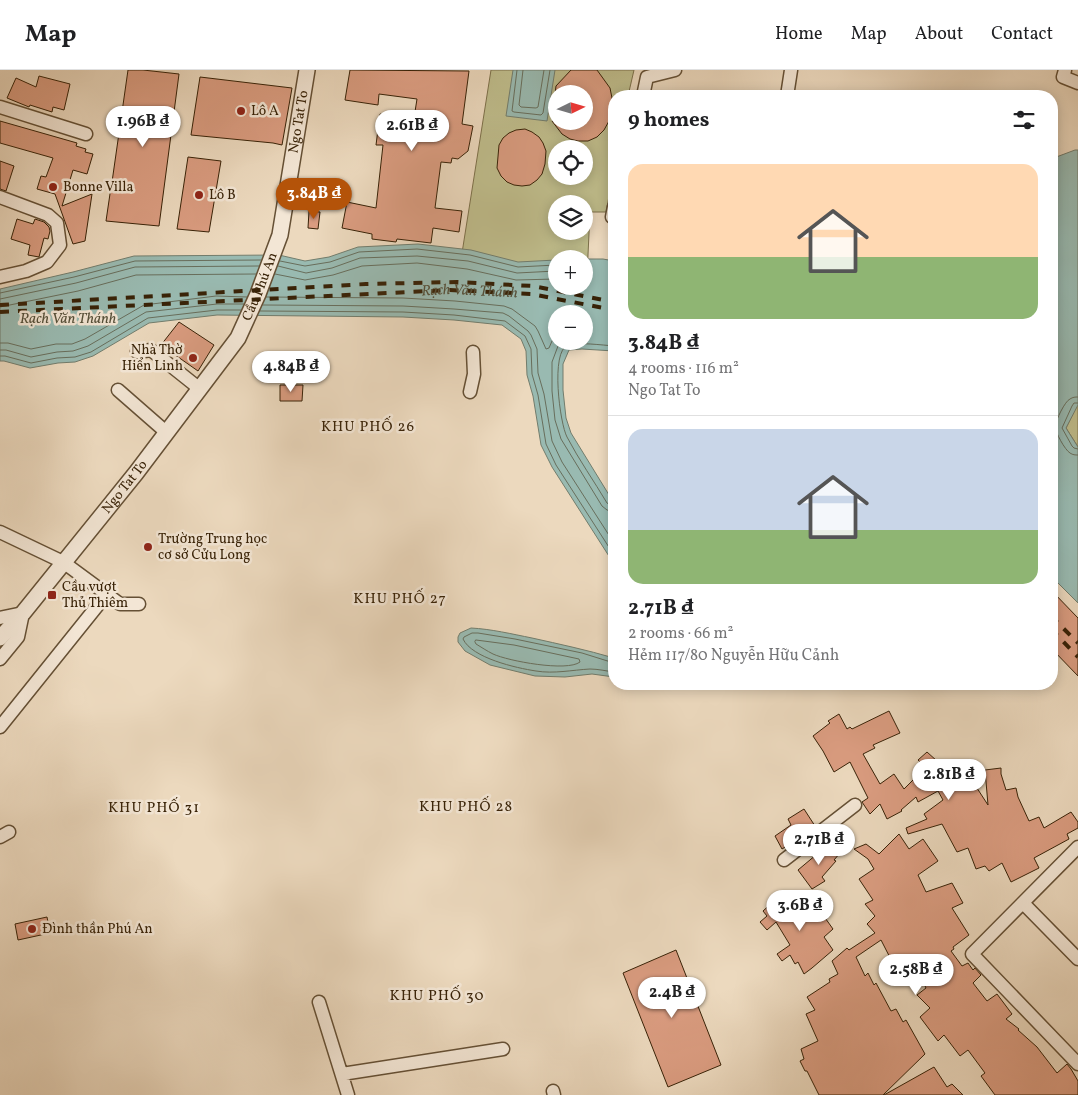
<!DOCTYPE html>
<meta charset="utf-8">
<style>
body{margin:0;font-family:Vollkorn,serif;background:#f6f6f6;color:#202124;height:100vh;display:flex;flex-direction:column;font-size:19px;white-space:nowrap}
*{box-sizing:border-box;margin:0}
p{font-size:16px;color:#757577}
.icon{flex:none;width:28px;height:28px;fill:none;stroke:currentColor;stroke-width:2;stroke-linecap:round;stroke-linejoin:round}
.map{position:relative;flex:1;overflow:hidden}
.details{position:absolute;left:608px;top:20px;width:450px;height:600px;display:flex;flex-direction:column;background:#fff;border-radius:20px;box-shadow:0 2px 12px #0003}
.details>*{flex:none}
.needle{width:32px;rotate:85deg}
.fabs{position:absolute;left:548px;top:15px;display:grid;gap:10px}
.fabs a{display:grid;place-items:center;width:45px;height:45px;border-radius:50%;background:#fff;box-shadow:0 2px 12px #0003;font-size:25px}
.price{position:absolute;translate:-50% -42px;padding:0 11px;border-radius:18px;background:#fff;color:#222;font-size:16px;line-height:32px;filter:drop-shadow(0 1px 2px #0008)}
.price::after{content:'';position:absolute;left:50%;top:30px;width:15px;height:11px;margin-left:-8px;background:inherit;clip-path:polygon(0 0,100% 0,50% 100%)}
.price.current{background:#b45309;color:#fff}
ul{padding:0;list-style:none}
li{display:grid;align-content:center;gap:10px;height:265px;padding:0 20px}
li+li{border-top:1px solid #e0e0e0}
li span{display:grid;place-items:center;height:155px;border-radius:15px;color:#555}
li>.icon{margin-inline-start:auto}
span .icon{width:90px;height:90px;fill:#fffc;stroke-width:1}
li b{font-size:21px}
h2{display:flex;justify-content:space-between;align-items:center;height:60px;padding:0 20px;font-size:21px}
header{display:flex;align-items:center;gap:30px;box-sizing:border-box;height:70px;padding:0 25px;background:#fff;border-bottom:1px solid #e0e0e0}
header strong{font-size:24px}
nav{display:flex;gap:28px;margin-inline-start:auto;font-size:18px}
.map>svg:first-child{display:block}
.green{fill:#bfbd8c;stroke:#7c704a;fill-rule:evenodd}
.water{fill:#99bab1;stroke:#727d6d;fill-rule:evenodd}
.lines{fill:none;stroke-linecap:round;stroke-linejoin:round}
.shore{stroke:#686e5c;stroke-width:1}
.building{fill:#da9c80;stroke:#382207}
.minor-casing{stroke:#655035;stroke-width:15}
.tertiary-casing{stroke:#655035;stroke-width:18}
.minor{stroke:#f3e6d5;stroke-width:12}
.tertiary{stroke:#f3e6d5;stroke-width:15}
.rail{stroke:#382207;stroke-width:4;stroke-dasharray:9 9;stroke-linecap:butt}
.poi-dot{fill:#8f2418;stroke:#f3e6d5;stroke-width:2}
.labels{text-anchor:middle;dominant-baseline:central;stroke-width:5;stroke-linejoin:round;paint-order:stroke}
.poi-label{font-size:14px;fill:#382207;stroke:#f3e6d5;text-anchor:start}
.street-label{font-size:14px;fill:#382207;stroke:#f3e6d5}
.water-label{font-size:15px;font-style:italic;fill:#55503a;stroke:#f3e6d5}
.neighbourhood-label{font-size:15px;letter-spacing:1px;fill:#382207;stroke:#f3e6d5}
</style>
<header>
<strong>Map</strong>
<nav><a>Home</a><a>Map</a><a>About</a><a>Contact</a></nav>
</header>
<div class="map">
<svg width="1078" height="1025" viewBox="0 0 1078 1025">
<rect width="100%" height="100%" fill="#ecd9be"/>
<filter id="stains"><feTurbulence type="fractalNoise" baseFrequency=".004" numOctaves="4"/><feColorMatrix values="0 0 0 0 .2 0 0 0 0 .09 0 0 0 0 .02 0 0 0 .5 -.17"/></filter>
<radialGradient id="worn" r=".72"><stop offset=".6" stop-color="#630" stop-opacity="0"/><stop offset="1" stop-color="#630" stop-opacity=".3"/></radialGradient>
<!-- green -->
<path class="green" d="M491 0H634L628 26H614V100L606 142H590L587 206 584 205V189H556V200L462 183ZM556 24H584V51H556ZM556 79H584V106H556ZM556 134H584V161H556Z
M1077 335H1078V377L1066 358Z"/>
<!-- water -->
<path class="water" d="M513 0H555L547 51 506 46Z
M1075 80H1078V335L1066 358 1078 377V533L1051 506V89Z
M418 174 471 180 518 192 556 190V216H584V189H603L614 191V281L582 279 569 280 563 294V320L566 348 571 363 614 433V494L552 397 541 375 533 326 527 305 526 281 521 269 502 255 454 250 403 247 217 245 149 253 93 286 75 292 58 293 30 298 4 291H0V219L73 202 134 186 279 185 305 191 329 187 358 177ZM556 244H584V271H556Z
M471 558C491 559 512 564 532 568 559 574 587 580 614 588V607L592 604 565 607 535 606 490 595 465 581 458 572V567L460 563Z"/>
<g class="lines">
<!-- shore -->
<path class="shore" d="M517 0 512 41 514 42 541 45 543 43 550 0
M523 0 519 35 521 37 536 38 538 37 544 0
M280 191 305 196 330 192 359 182 417 179 470 185 518 197 556 195
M278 196 306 203 332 198 360 188 417 186 468 191 517 203 556 201
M275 204 305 210 333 205 362 196 417 193 467 199 516 210 556 209
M0 223 74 207 135 191 261 190
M266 227 403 228 455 231 504 236 512 239 535 256 538 261 546 279 549 278 552 271 556 266
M0 229 76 213 135 197 259 196
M263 235 403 236 454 239 503 243 509 246 528 261 531 265 537 279 538 303 544 324 552 371 562 392 614 473
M0 237 78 221 136 205 256 204
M260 241 403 242 454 245 505 251 525 266 531 279 532 304 538 325 546 374 556 395 614 485
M562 271 558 276 552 292V321L555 350 561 369 602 436 607 440 614 442
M0 273H8L31 279 56 274H72L85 269 144 235 216 226 247 227
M614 276C602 275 578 272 568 275 550 281 560 354 567 367 579 390 594 411 607 433L610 435H614
M0 280H6L31 287 57 282 73 281 88 276 146 242 217 234H244
M0 286H5L31 293 57 288 75 287 91 282 148 248 217 240H241
M1078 327C1075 327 1073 327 1070 329 1065 331 1056 350 1055 356 1055 362 1065 380 1070 383 1073 385 1075 385 1078 385
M1078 333H1074L1072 336 1062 358 1072 376 1074 378 1078 379
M476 570 514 575 579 589 580 592C567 602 508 591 493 584 487 581 481 577 476 574L475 572Z
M614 593 582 583 515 569 478 563H472L464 567 463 569C472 588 516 598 536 601 554 604 572 600 590 599 598 599 606 601 614 602"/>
</g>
<!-- building -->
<path class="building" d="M128 0H143L179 4 159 156 106 151 111 117 118 114 112 112Z
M350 0 469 1 462 54 473 56 468 81 458 89 452 88 451 93 441 92 435 138 462 141 459 162 433 158 431 173 397 169 396 172 372 169V164L342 158 347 132 376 138 383 75H376L380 44 414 48 417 29 379 24 378 35 345 30Z
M571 0H597L610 18 612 28 609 51 604 60 597 67 588 71H578L570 69 562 64 552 51H584V24H555L556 16Z
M39 6 70 14 64 40 53 37 52 42 30 35 29 37 7 28 16 8 36 17Z
M200 7 292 18 282 75 273 73 191 65Z
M0 51 77 73 76 76 86 79 85 82 93 84 87 104 73 100 62 136 92 124 85 171 73 174 55 124 37 119 41 106 46 107 53 88 0 73Z
M525 59 532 62 539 67 543 73 546 81 545 94 542 104 537 110 530 115 522 116 514 115 507 112 501 106 497 98 499 75 503 68 509 63 516 60Z
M188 87 221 91 209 162 177 159Z
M0 91 14 96 6 121 0 119Z
M325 113 343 115 342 126 324 124Z
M309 141 320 142 318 159 308 158Z
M17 149 33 154 35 149 44 152 49 157 50 161 48 169 44 168 39 187 28 185 30 175 11 169Z
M179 252 214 275 198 301 161 275Z
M280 315H303L302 331H280Z
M1051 520 1078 548V606L1051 578Z
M889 641 900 663 873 675 875 678 863 684 880 714 894 704 904 719 922 701 919 697 922 694 918 690 927 682 937 691V690L946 701 960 692 988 735 985 700 1001 698V704L1006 720 1016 718 1018 727 1029 751 1039 747 1044 758 1071 742 1078 752V758L1067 764 1069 769 1034 788 1039 798 1011 812 1002 793 989 801 985 796 976 799 968 778 957 782 942 754 908 764 906 758 927 749 924 744 943 730 938 721 918 732 916 727 901 740 902 741 887 749 880 734 870 744 862 732 868 728 850 692 834 702 823 681 813 666 830 653 828 651 839 644 847 659 850 657 852 659Z
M804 739 815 756 796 767 798 769 782 779 775 766 791 755 788 749Z
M899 764 909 779 923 769 938 791 918 805 926 822 952 813 963 833 952 838 969 865 953 877 954 879 951 881 962 896 968 893 973 900 975 898 981 905 973 913 987 931 997 924 1012 944 1006 949 1019 959 1018 960 1037 977 1057 1003 1067 994 1071 999 1078 1011V1025H995L981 1006 985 1003 968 980 960 986 944 965 938 971 920 947 930 938 917 925 926 918 918 902 902 911 881 870 856 887 865 906 868 903 874 915 876 913 891 941 896 939 903 952 906 950 925 984 883 1025H819L807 1001H805L800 991 804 989 801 979 818 971 806 944 815 940 807 927 830 912 829 909 838 904 832 891 847 878 849 880 875 863 867 854 875 846 865 834 873 830 859 809 874 799 868 789 854 779 866 774 879 784Z
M829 774 840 783 834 790 836 791 822 807 825 811 812 819 798 800Z
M783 823 797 838 804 830 821 847 823 845 833 859 824 867 833 880 812 898 804 904 798 892 795 894 790 885 782 891 777 884 790 875 776 852 767 860 760 852 767 846 763 841Z
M47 847 50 863 18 870 15 854Z
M676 880 721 995 668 1017 623 903Z
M934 997 947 1017 952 1014 963 1025H884Z"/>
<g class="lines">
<defs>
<path id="minor" d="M1065 0 1063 7 1078 13
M643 26 647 7 675 0
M787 26 791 0
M0 37 86 64
M0 127 48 145 57 153 60 175 47 192 26 201 0 207
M614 137 612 147H614
M137 282 151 280 200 319
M118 320 166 362
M470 322 474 304 473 282
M0 462 63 492 120 534H139
M0 548 23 543 18 567 0 589
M0 657 106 525
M0 767 9 762
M1078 777 972 884 1078 994
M784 790 855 735
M1023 833 1078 889
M319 932 348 1025
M342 1004 503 979
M553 1021 554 1025"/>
<g id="tertiary">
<path id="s1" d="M0 568 23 543 136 403 238 268 258 224 280 165 307 0"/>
</g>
</defs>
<!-- minor casing -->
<use href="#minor" class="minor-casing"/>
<!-- tertiary casing -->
<use href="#tertiary" class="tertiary-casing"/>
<!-- minor -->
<use href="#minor" class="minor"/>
<!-- tertiary -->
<use href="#tertiary" class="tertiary"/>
<!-- rail -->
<g class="rail">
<path d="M0 235 366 214 457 212 533 216 614 232"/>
<path id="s2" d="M0 242 450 220 531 224 614 240"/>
<path d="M1051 546 1078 573"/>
<path d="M1051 559 1078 587"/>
</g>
</g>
<!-- markers -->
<g class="poi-dot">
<circle cx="241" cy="41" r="5"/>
<circle cx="53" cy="117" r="5"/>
<circle cx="199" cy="125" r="5"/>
<circle cx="193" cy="288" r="5"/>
<circle cx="148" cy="477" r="5"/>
<rect x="47" y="520" width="10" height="10" rx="2.5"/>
<circle cx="32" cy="859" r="5"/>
</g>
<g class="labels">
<!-- poi labels -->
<g class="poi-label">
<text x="251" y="41">Lô A</text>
<text x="63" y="117">Bonne Villa</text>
<text x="209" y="125">Lô B</text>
<text x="183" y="280" text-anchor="end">Nhà Thờ<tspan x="183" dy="16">Hiển Linh</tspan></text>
<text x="158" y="469">Trường Trung học<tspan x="158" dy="16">cơ sở Cửu Long</tspan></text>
<text x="62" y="517">Cầu vượt<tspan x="62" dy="16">Thủ Thiêm</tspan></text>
<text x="42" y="859">Đình thần Phú An</text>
</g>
<!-- street labels -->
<g class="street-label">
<text stroke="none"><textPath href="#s1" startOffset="609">Ngo Tat To</textPath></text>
<text stroke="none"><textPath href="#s1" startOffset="439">Cầu Phú An</textPath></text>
<text stroke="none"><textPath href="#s1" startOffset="196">Ngo Tat To</textPath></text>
</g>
<!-- water labels -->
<g class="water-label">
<text stroke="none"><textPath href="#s2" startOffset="470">Rạch Văn Thánh</textPath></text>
<text x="68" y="249">Rạch Văn Thánh</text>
</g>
<!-- neighbourhood labels -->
<g class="neighbourhood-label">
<text x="368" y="357">KHU PHỐ 26</text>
<text x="400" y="529">KHU PHỐ 27</text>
<text x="466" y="737">KHU PHỐ 28</text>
<text x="154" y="738">KHU PHỐ 31</text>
<text x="437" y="926">KHU PHỐ 30</text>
</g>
</g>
<rect width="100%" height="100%" filter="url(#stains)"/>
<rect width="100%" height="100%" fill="url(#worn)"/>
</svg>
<div class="fabs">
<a><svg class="needle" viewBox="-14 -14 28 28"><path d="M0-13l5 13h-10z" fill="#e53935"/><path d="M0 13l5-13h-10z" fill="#757577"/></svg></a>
<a><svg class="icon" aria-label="locate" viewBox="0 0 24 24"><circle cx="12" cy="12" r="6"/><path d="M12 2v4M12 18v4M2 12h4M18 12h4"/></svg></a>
<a><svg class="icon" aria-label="layers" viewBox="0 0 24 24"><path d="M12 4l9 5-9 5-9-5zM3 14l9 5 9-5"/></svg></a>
<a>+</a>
<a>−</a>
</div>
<b class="price" style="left:143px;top:78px">1.96B ₫</b>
<b class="price" style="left:412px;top:82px">2.61B ₫</b>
<b class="price current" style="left:314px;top:150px">3.84B ₫</b>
<b class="price" style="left:291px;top:323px">4.84B ₫</b>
<b class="price" style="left:949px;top:731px">2.81B ₫</b>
<b class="price" style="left:819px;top:796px">2.71B ₫</b>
<b class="price" style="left:800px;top:862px">3.6B ₫</b>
<b class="price" style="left:916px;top:926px">2.58B ₫</b>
<b class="price" style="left:672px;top:949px">2.4B ₫</b>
<section class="details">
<h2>9 homes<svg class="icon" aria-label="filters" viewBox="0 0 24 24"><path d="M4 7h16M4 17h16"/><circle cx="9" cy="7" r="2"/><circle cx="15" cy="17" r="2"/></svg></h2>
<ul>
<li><span style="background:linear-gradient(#ffd9b3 60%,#8fb573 0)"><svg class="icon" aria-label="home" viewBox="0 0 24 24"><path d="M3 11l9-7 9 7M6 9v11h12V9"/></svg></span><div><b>3.84B ₫</b><p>4 rooms · 116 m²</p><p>Ngo Tat To</p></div></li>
<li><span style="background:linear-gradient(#c9d6e8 65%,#8fb573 0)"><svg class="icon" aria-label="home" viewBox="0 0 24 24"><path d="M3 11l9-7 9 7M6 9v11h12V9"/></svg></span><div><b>2.71B ₫</b><p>2 rooms · 66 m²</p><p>Hẻm 117/80 Nguyễn Hữu Cảnh</p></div></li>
</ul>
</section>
</div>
